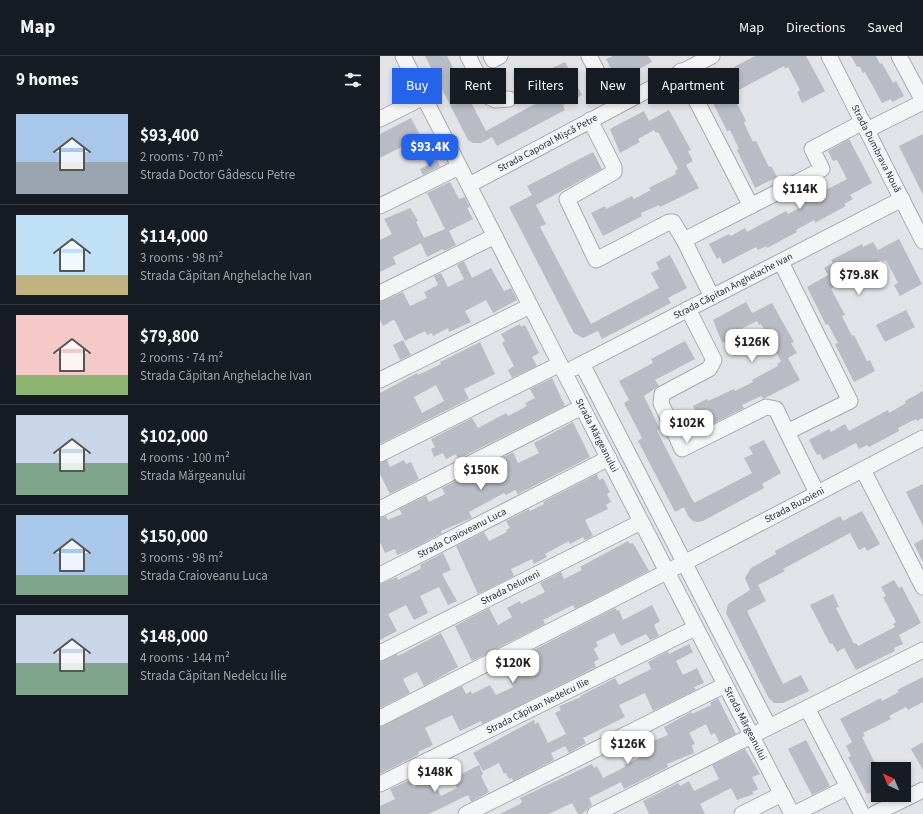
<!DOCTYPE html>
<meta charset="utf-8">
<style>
body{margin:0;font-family:"Source Sans 3",sans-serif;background:#242831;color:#f1f3f6;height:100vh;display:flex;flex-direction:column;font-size:15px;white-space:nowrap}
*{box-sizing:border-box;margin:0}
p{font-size:13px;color:#9ea1a6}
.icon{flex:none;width:22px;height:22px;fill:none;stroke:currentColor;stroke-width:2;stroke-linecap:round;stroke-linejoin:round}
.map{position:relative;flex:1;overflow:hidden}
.side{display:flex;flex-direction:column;background:#171b24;width:380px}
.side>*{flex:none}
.banner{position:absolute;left:12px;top:12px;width:380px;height:36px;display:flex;gap:8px}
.needle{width:26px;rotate:316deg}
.buttons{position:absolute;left:491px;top:706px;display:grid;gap:8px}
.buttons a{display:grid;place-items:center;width:40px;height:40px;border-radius:0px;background:#171b24;box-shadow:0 2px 6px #0003;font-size:20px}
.price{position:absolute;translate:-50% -34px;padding:0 9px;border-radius:8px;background:#fff;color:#222;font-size:13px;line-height:26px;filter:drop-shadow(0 1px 2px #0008)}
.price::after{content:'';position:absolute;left:50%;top:24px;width:12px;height:9px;margin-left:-6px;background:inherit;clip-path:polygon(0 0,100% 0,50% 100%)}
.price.current{background:#2563eb;color:#fff}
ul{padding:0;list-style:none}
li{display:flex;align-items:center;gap:12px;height:100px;padding:0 16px}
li+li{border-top:1px solid #363941}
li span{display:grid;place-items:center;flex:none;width:112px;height:80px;border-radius:0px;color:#555}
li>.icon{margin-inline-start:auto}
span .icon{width:48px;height:48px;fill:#fffc;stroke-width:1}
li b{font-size:17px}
h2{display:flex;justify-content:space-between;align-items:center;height:48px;padding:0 16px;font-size:17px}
.pill{padding:0 14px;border-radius:0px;background:#171b24;box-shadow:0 2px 6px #0003;font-size:14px;line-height:36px}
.pill.current{background:#2563eb;color:#fff}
header{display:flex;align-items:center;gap:24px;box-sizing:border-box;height:56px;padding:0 20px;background:#171b24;border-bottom:1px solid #363941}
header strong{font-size:19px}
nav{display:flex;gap:22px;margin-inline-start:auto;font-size:14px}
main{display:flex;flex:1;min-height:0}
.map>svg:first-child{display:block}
.building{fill:#b9bcc5;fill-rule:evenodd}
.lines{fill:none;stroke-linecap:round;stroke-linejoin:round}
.minor-casing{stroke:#a7aab2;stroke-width:17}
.minor{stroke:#f4f5f7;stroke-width:15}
.labels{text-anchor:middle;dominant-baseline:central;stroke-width:3.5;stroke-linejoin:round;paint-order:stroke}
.street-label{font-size:10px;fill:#2b303e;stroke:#f1f2f6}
</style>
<header>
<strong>Map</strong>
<nav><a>Map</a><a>Directions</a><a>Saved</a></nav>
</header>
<main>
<section class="side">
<h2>9 homes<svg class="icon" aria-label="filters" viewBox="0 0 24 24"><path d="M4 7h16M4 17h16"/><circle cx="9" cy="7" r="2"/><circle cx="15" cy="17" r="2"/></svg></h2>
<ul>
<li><span style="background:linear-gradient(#a9c7e8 60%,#9aa5b1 0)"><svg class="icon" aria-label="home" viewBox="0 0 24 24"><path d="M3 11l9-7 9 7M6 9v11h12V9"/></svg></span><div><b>$93,400</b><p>2 rooms · 70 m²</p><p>Strada Doctor Gâdescu Petre</p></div></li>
<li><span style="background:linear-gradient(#bfe0f5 75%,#c2b280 0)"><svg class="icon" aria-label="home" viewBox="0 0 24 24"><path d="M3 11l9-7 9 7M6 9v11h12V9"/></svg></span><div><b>$114,000</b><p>3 rooms · 98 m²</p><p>Strada Căpitan Anghelache Ivan</p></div></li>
<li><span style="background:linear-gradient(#f6c9c9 75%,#8fb573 0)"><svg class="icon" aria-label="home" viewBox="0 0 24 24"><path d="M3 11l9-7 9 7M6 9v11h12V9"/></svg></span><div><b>$79,800</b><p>2 rooms · 74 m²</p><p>Strada Căpitan Anghelache Ivan</p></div></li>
<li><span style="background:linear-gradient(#c9d6e8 60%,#7fa58c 0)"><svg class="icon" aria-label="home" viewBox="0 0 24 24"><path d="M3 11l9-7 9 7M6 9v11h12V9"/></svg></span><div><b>$102,000</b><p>4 rooms · 100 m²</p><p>Strada Mărgeanului</p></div></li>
<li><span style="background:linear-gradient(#a9c7e8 75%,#7fa58c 0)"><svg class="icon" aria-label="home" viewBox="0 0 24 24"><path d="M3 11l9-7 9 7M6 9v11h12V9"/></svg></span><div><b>$150,000</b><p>3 rooms · 98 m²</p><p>Strada Craioveanu Luca</p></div></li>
<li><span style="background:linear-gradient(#c9d6e8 60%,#7fa58c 0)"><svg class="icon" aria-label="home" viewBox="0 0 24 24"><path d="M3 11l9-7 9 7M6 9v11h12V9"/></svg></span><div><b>$148,000</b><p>4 rooms · 144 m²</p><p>Strada Căpitan Nedelcu Ilie</p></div></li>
</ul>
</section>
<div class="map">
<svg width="543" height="758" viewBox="0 0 543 758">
<rect width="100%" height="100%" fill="#e1e3e8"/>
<!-- building -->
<path class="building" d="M45 0H67L106 75 173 38 166 24 174 20 170 13 185 6 202 39 183 49 185 54 117 90 112 81 101 87H93L88 84Z
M233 0H268L272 6 240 23 236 16 234 18 226 3Z
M375 0H426L445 35 422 47 417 36 420 34 408 11 405 13 404 10 355 36 356 38 353 39 366 65 364 67 373 86 376 85 389 111 391 110 397 121 375 132 357 94 359 93 350 74 347 75 328 37 350 26 347 19 355 14 354 11Z
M471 0H496L500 8 502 7 513 27 516 25 524 40 512 46 511 43 502 47 485 16 483 17 479 10 477 11Z
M289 54 311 94 308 95 313 105 306 109 319 132 280 151 279 149 261 157 262 160 223 180 211 157 225 150 226 153 252 140 254 143 271 134 269 132 296 118 295 115 298 113 278 76 276 77 274 74 258 83 260 86 240 97 230 73 264 55 269 65Z
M31 62 41 81 0 102V78Z
M543 78V139L519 90Z
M469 83 492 127 470 139 473 143 464 148 466 150 435 167 434 164 416 174 417 176 387 192 386 190 378 194 376 191 343 208 340 201 337 203 329 188 349 178 351 180 365 172 367 176 406 155 408 158 425 149 423 146 467 123 457 104 453 105 448 95Z
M213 96 222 113 156 149 166 168 160 171 211 268 279 232 271 217 279 213 276 206 290 199 307 232 288 242 291 247 222 283 218 275 203 282 194 277 129 151 152 139 147 130Z
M57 104 60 110 43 119 40 113Z
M70 126 79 143 85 141 90 151 87 152 93 163 69 175 76 189 64 195 63 193 47 201 41 187 13 201 16 208 0 216V184L12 178 4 163 30 152 38 165 36 166 44 182 65 173 47 137Z
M519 183 542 228 520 240 514 229 518 227 506 204 503 206 501 204 453 229 454 231 451 233 465 259 462 260 472 280 474 279 487 305 490 304 495 315 474 326 455 288 458 287 448 268 446 269 427 231 448 219 444 212 453 207 451 204 482 188 483 191 493 186 498 194Z
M84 205 92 222 111 212 124 235 131 232 137 244 113 257 106 244 85 255 91 266 69 276 68 272 53 280 52 277 47 279 45 275 25 285 15 265 13 264 3 270 0 264V246L23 236 30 250 47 242 44 236 58 229 54 220 61 217 68 231 84 223 77 209Z
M366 246 372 257 392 247 414 286 411 287 417 297 408 302 420 324 383 343 381 340 362 349 364 352 324 372 313 350 327 343 328 345 354 333 355 335 373 326 372 324 398 310 397 308 401 305 381 268 379 269 377 265 361 273 362 277 342 287 333 264Z
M526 254 535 271 505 286 496 269Z
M140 268 141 271 145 269 159 297 152 301 157 310 132 322 128 314 134 310 122 287 125 285 121 278Z
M23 284 31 299 20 304 13 289Z
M305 285 315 303 275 324 279 330 264 340 280 373 277 375 314 447 372 417 364 402 373 398 369 391 384 384 401 417 382 428 384 432 323 465 317 466 313 465 308 460 304 451 295 456 258 385 262 382 244 347 249 344 239 325 273 307 271 303Z
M100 286 115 318 84 333 89 343 0 388V337L37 317 38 319 61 308 60 306ZM56 329 64 345 42 357 34 341Z
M172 322 185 350 78 403 76 398 66 403 63 397 54 401 51 393 55 391 51 383 92 362 98 372 126 357 128 360 147 350 145 347 155 342 150 333Z
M543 335V362L537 365 536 363 518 372 519 375 489 391 487 389 479 393 476 387 443 404 440 398 437 399 429 384 449 373 451 376 465 368 469 375 508 354 509 357 526 347 525 345Z
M193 366 210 401 138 438 135 434 126 439 124 437 89 456 92 462 61 475 62 477 36 491 17 499 15 493 5 497 0 486V462L6 460 8 464 22 458 19 453 46 440 49 446 65 438 62 432 133 396 138 407 159 397 154 387Z
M7 404 10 411 24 404 26 408 31 406 39 423 10 438 0 418V407Z
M217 418 219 424 223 422 230 436 227 438 231 446 226 449 228 453 205 464 213 480 205 484 203 481 190 488 189 485 165 498 167 501 154 508 152 503 131 513 134 520 98 538 76 490 104 476 109 485 127 476 126 474 130 472 126 465 149 453 150 455 164 448 163 446Z
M543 428V470L526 436Z
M482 455 500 488 487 495 485 491 479 494 470 477 403 513 405 515 378 529 386 545 367 555 403 628 421 619 429 635 403 647H394L388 641 346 557 348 548 370 534 365 522 371 512 396 498 395 495 460 460 463 465Z
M543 483V506L534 488Z
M248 485 250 488 253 487 269 515 195 553 193 549 163 564 165 568 92 605 75 570 109 552 118 569 132 561 127 552 140 545 141 548 165 536 160 527 181 516 184 523 202 514 200 511Z
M63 497 71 514 62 518 77 545 68 549 59 531 40 540 48 557 34 564 26 549 8 558 17 575 0 584V528L17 521 18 524 40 513 41 512 40 509Z
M514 524 519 532 522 531 541 567 519 579 523 588 514 592 515 595 476 614 464 592 457 596 452 587 450 588 430 549 453 538 459 551 456 552 474 588 476 587 478 590 515 571 513 568 516 566 503 541 506 540 501 531Z
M272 549 280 565 274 569 279 580 270 584 266 578 241 590 234 577 216 586 218 590 214 593 219 603 214 606 216 611 102 668 101 665 80 675 72 659 45 672 53 689 38 696 39 698 0 718V671L82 630 86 638 91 635 92 638 110 629 116 639 133 631 122 610 130 606 135 616 153 607 148 597 235 552 237 555 239 554 243 564Z
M61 577 78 611 44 630 37 616 23 623 30 637 0 652V606L17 598 18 600Z
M309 588 313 596 296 605 303 619 317 612 324 627 314 631 316 634 273 655 265 637 239 649 245 661 203 682 206 687 189 697 185 690 171 697 174 704 133 725 132 722 129 723 126 717 124 718 119 707 103 715 93 697 154 664 155 668 158 666 168 687 186 678 175 657 181 654 179 650 201 641 200 640 235 622 239 629 271 613 268 606 288 595 289 598Z
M543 621V646L528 654 526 651 509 660 511 663 483 677 485 680 482 681 498 713V733L487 738 468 701 471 700 466 690 472 686 460 663 501 642 502 645 519 636 517 634Z
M338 642 356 678 339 686 335 677 331 679 326 668 309 677 315 688 312 689 314 697 287 708 288 711 244 733 241 726 209 742 212 749 202 758H198L192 747 169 758H120L140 748 142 746 140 742 212 708 214 712 217 710 223 722 245 711 244 709 259 702 255 695 261 692 259 688 272 682 273 685 288 679 284 671 311 656 312 658 331 649 330 647Z
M426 684 450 730 432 739 408 693Z
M543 686V714L531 693Z
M365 693 380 718 372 721 378 733 372 736 374 738 357 744 351 732 320 748 325 758H269L263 745 298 727 300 730 309 725 314 735 339 723 332 709Z
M72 703 80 719 99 709 103 718 101 720 109 736 91 746 88 739 49 758H0V750L15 743 10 733 30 724 33 731 52 722 61 740 77 732 64 706Z"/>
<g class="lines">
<defs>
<g id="minor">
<path id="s1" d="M23 0 180 308 412 758"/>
<path d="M88 0 109 41 115 44 129 43"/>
<path d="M111 0 113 4 120 0"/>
<path d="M209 0 235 50"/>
<path id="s2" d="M449 0 543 185"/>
<path d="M519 0 543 45"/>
<path d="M301 15 371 150"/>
<path d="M0 63 44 41"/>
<path d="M210 64 234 111V116L187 143 216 204 289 166H293L304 184 332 241"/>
<path d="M487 74 543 46"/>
<path id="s3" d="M89 129 332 0"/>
<path d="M0 150 79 111"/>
<path d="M304 184 439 115 442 113 432 93 483 66"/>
<path d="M0 237 115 180"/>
<path d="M308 253 334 304 329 313 282 338 281 347 302 393 386 351 396 353 407 376 470 345 401 206"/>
<path d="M202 308 389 671"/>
<path id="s4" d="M194 312 522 143"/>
<path d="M0 324 150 250"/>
<path d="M407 376 437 437"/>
<path d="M0 398 180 308"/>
<path d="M483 414 543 531"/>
<path d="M0 453 202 351"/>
<path id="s5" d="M0 519 229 402"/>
<path id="s6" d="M0 597 261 466"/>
<path d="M427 652 482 758"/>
<path id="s7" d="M0 662 304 507 543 382"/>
<path id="s8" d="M0 728 315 572"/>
<path d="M86 758 345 629"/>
<path d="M215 758 543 594"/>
<path d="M362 758 402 738"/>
<path d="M414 758 468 731"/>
<path d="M494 758 543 734"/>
</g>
</defs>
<!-- minor casing -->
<use href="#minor" class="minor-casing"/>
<!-- minor -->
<use href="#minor" class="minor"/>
</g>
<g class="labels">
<!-- street labels -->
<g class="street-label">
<text stroke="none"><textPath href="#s3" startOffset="89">Strada Caporal Mișcă Petre</textPath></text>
<text stroke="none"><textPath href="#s2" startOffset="104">Strada Dumbrava Nouă</textPath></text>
<text stroke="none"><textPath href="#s4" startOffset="179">Strada Căpitan Anghelache Ivan</textPath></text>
<text stroke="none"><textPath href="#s1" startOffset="426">Strada Mărgeanului</textPath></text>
<text stroke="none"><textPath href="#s7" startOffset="466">Strada Buzoieni</textPath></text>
<text stroke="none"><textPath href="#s5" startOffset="92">Strada Craioveanu Luca</textPath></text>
<text stroke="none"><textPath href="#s6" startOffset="146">Strada Delureni</textPath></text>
<text stroke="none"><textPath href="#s8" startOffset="176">Strada Căpitan Nedelcu Ilie</textPath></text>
<text stroke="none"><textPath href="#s1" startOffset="750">Strada Mărgeanului</textPath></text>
</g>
</g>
</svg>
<div class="buttons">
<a><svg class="needle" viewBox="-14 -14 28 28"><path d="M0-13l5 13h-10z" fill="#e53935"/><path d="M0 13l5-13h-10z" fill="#9ea1a6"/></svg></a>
</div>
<b class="price current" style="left:50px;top:112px">$93.4K</b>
<b class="price" style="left:420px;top:154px">$114K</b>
<b class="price" style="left:479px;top:240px">$79.8K</b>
<b class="price" style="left:372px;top:307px">$126K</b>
<b class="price" style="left:307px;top:388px">$102K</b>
<b class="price" style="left:101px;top:435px">$150K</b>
<b class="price" style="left:133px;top:628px">$120K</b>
<b class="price" style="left:248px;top:709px">$126K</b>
<b class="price" style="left:55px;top:737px">$148K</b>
<div class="banner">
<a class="pill current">Buy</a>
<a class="pill">Rent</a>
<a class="pill">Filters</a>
<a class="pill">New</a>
<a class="pill">Apartment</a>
</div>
</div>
</main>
